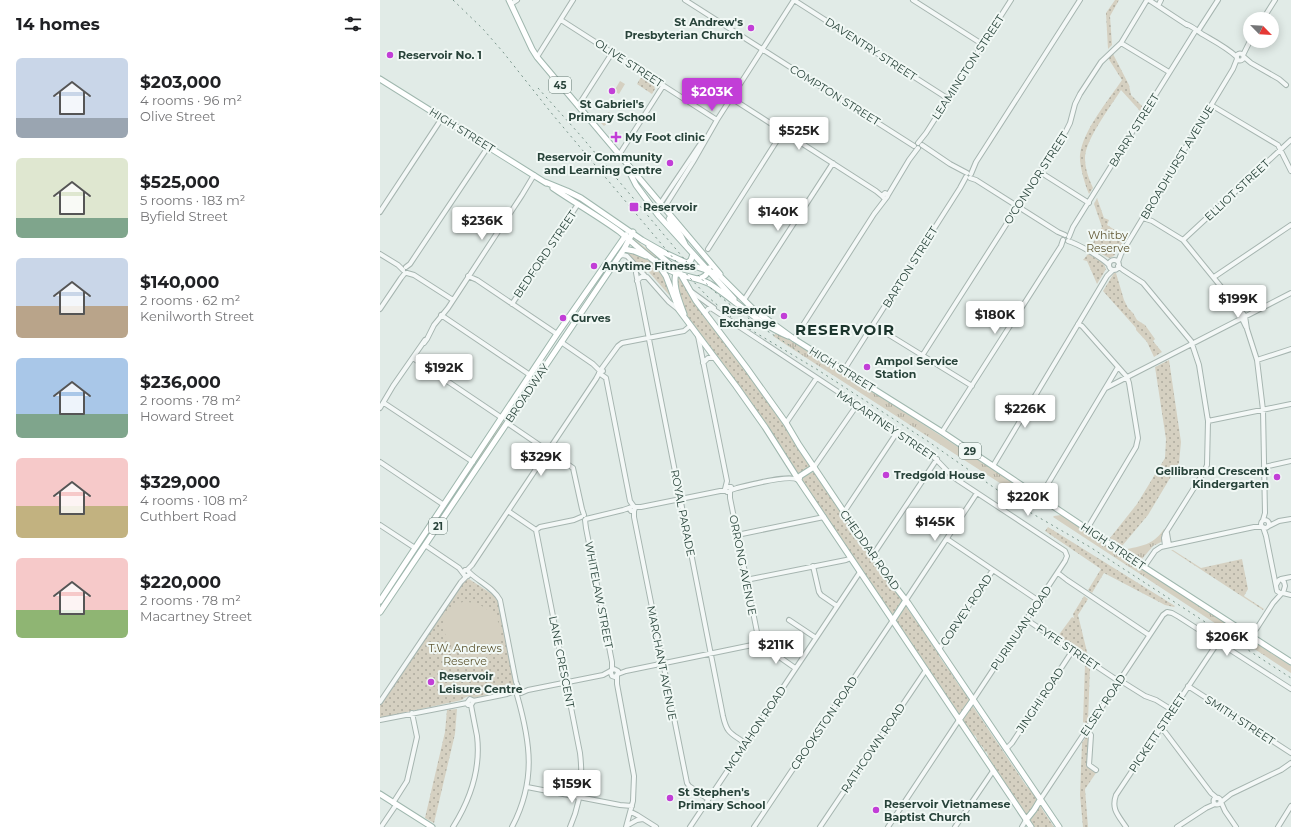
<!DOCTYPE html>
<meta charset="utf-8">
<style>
body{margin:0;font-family:Montserrat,sans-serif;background:#f2f2f2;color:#202124;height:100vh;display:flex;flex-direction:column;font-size:15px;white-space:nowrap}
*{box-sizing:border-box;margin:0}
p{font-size:13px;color:#757577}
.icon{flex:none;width:22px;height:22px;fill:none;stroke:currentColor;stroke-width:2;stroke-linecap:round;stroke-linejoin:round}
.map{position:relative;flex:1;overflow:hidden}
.details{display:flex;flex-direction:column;background:#fff;width:380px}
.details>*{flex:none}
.needle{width:26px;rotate:115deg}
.buttons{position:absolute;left:863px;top:12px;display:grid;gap:8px}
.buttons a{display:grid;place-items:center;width:36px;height:36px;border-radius:50%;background:#fff;box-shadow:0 2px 10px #0003;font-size:20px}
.price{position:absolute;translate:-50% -34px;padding:0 9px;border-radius:4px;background:#fff;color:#222;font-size:13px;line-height:26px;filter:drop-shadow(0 1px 2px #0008)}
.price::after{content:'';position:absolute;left:50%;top:24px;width:12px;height:9px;margin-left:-6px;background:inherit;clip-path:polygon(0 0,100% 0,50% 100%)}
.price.current{background:#c23ed7;color:#fff}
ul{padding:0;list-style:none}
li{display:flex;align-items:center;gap:12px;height:100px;padding:0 16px}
li span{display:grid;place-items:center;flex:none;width:112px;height:80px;border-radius:6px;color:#555}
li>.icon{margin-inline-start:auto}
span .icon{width:48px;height:48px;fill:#fffc;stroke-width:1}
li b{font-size:17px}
h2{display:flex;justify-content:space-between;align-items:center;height:48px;padding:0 16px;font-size:17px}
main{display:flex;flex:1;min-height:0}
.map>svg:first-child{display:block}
.grass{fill:url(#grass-tufts)}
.park{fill:url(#park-dots)}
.pitch{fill:#d5d0c1}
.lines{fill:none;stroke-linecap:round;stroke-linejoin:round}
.minor-casing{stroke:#a6b5b0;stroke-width:6}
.major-casing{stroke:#9fb7ae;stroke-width:7}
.minor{stroke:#f4f8f7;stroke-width:4}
.major{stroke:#fff;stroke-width:5}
.rail{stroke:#79958b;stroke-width:1;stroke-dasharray:2 4;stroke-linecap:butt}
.poi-dot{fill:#c23ed7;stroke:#f1f8f5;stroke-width:1.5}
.labels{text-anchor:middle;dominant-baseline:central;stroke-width:4;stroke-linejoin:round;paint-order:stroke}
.shield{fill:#f1f8f5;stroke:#647972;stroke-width:1}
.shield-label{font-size:10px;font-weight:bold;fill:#28433a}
.poi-label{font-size:11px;font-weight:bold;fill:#28433a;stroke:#f1f8f5;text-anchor:start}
.street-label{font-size:11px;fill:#28433a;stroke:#f1f8f5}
.park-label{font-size:11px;fill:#605834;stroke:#f1f8f5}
.district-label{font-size:15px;font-weight:bold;letter-spacing:1px;fill:#1a342c;stroke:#f1f8f5}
</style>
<main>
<section class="details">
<h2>14 homes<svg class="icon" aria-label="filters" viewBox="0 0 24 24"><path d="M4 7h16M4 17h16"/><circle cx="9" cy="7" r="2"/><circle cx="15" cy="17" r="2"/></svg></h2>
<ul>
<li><span style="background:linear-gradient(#c9d6e8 75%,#9aa5b1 0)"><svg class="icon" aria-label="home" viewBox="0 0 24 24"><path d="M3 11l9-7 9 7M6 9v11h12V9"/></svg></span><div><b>$203,000</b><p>4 rooms · 96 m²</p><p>Olive Street</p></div></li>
<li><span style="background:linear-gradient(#dfe7d0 75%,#7fa58c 0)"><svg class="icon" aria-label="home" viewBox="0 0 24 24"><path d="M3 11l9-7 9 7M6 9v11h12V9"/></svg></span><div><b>$525,000</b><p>5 rooms · 183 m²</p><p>Byfield Street</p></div></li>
<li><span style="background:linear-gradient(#c9d6e8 60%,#b9a48a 0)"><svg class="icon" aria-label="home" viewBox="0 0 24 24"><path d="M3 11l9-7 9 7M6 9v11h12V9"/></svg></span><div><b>$140,000</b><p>2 rooms · 62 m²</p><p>Kenilworth Street</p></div></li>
<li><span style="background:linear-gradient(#a9c7e8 70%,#7fa58c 0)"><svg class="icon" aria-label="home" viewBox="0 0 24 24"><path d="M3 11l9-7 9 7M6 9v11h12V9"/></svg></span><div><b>$236,000</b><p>2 rooms · 78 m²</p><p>Howard Street</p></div></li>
<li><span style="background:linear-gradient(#f6c9c9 60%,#c2b280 0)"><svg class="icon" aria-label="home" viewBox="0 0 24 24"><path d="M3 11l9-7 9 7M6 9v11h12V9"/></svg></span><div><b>$329,000</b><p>4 rooms · 108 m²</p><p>Cuthbert Road</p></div></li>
<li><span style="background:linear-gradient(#f6c9c9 65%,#8fb573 0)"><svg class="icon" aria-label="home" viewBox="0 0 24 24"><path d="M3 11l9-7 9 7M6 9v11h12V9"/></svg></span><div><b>$220,000</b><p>2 rooms · 78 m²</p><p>Macartney Street</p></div></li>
</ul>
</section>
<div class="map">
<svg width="911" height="827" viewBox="0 0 911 827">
<defs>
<pattern id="grass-tufts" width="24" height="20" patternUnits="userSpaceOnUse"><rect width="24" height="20" fill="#d5d0c1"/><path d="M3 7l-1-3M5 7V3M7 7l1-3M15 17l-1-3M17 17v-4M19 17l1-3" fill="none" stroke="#adaa9e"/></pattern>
<pattern id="park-dots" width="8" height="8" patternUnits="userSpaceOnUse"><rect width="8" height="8" fill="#d5d0c1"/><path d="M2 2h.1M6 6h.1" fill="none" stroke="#adaa9e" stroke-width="1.8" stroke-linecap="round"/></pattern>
</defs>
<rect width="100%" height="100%" fill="#e1ebe7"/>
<!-- grass -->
<path class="grass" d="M253 238 281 260 279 261 252 240Z
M395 334H400L453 366 646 491 643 498 411 348 393 336Z
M129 417 86 479 84 478 122 423Z
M76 495 19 579 17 580 68 504Z
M681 515 911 666V673L673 517 674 516Z
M784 529 786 530 783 541 773 546 762 559 747 549C764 546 775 543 784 529Z"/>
<!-- park -->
<path class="park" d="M735 0H739L730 16 732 45 728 49 726 13Z
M733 54 749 85 751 95 763 107 760 111 741 90C731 106 705 140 705 158 705 169 709 179 713 188L709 194C705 185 699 164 700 155 703 130 728 101 742 80L728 58Z
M261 77 274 86 275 89 272 94 257 84Z
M717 198 724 218 729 220 727 225 746 237 734 256 729 258 710 248 722 227 714 204Z
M246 251C276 260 281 265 290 296L268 271 266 273 251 257 244 253Z
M708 254 723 262 726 269 717 284 707 261 703 260Z
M734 273H736L744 300 748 308 753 313 757 320 765 325 775 339 773 341 782 352 774 357 767 342 756 330V328L723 291Z
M298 276H299L381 391 431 466 421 473H417L308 318C302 306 295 290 298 276Z
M789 360 801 442 799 463 768 515 742 546 730 538 757 504 785 458 786 439 775 367Z
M435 471 523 600 513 615H512L420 478C424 475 430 474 435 471Z
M668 527 795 606 794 607 785 605 724 573 712 593 708 590 721 569 665 531Z
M791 550H793L821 568 862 559 868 589 864 596 884 609 883 610Z
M89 579 115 596 119 603 134 686 130 690 93 698 89 696 84 698 82 700 0 718V704L85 580Z
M704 596 708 599 698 615 708 656 678 636 692 617 694 618 693 614Z
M525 605 528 606 527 608 546 635H548L549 638V640L558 653 560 654 559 656 568 669H570L572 671 571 673 580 687H583L590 700 581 714 578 715 515 621 517 616Z
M705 664 710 667 708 721 706 724 703 722Z
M592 705 647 787H649C659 801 659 801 648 814L645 815 608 759V755L606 751 604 754 603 752 604 749 601 745 600 748 596 742 597 739 595 735 593 738 582 721Z
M77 709 75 734 54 823 45 818 65 732 67 710Z
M708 734 709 737 707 764 710 768 716 773 705 789 708 827H703L700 795 702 743Z
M660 804 662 809 674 827H653L649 821Z"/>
<!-- pitch -->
<path class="pitch" d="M240 81 245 84 239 94 234 91Z
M229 112 234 118 224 126 219 121Z
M83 602C87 602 91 602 95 603 110 608 126 624 120 640 118 646 114 651 108 654 75 669 40 613 83 602Z"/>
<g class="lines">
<defs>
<path id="minor" d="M305 0 534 146
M414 0 567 98
M533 0 602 44
M769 0 807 25
M131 4 137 0
M778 6 781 0
M883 19 895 0
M181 20 337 120
M806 24C812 26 816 30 822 34 834 41 846 47 857 57
M818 31 838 0
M741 43 789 72
M856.5 57a3.5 3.5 0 1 1 7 0a3.5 3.5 0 1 1-7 0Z
M863 55 870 41
M157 57 193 0
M864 57 871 63 899 79 906 85
M351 98 496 191 502 196
M831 105 898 145 911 171
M198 106 232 53
M538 143 546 133 631 0
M542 145 570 164 587 173
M239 155 283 86
M660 172 709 203
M591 174 596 162 700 0
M590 178 596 180 678 232 685 235
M508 195 529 160 538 148
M280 204 321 143
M284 208 313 162 337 120 414 0
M0 212 62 118
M763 218 772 221 803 240 855 304 866 327
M689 237 693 227 816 30
M803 240 911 140
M688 241C698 244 721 257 729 265
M328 249 398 139 402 130
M0 254 18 265 23 270
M239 256 243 255 247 256 266 277
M729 265a5 5 0 1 1 10 0a5 5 0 1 1-10 0Z
M738 262 741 254 853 69 857 59
M738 266 743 270 763 283 811 341 819 365 828 421 827 465 824 472 785 534 784 538 785 546
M26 267 30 264 108 147
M27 273 34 275 73 300
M256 273 343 716C347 734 351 733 365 743
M88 276 97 280 177 334
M834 277 911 225
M257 281 261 277H267L289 302 299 310
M312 292 334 308
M364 300 453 163
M132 304 198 204
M855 304 865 316 867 329 877 360 883 410 885 513 883 520
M0 309 21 278 25 273
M325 313 328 309 331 308 531 440 550 453 572 476 579 481 685 551 687 556 685 561 593 700
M61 315 150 375
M698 324 702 326 747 377 749 383 758 438 756 447 707 529
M493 325 592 386
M318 336 347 481 345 489 347 492H350L351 487H347
M414 339 494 214 507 197 508 195 505 193 502 196 505 199
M181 342 213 364 220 371H223
M44 343 47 339 54 325 68 308 142 195 154 175
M542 356 686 131 690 123 695 104 700 94 721 62 741 43 767 0
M33 358 122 418
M877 360 911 349
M323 363 328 358H335
M464 370 580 188 586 177
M219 373 226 378 250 501 255 508 254 511H251L249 508 253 506
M726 388 911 293
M4 403 93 462
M0 408 13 386 45 340
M828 421 911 404
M127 423 193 468 202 509 204 515
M406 423 436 379
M562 432 681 246 683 240
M0 462 64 505
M613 466 727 276 733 270
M434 467 477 405
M884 467 911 461
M351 490 357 488C369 485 410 474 418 480
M350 492V498L377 632V646
M660 497 738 367
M254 507H261L340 491H346
M128 511 156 530 200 753C203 778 201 803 190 827
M254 511V517L307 783 309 786 328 799
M464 512 518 431
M206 519 243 510 249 508
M881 524a4 4 0 1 1 8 0a4 4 0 1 1-8 0Z
M205 520 206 528 232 662V670
M0 525 35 548
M889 526 899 521 911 519
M883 527 886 536 897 591 900 593H903L905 586 904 582 901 579 899 580 896 585
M156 530 160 527 194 520 201 517
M787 533 789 545
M357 535 444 517
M567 539 659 601
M45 545 79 568 85 576H88L90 573 87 570H85L83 573
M493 555 557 459
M433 566 439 592 441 595 457 606
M764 567 775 551 781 547 874 527H882
M87 570 92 565 216 379 222 368 238 346 242 343 304 331 310 326
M90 573C99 582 114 588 120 600L136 682 139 689
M678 573 687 580 769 635
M901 579 911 577
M366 580 466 560 471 558
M903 593 911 595
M526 600 597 493
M409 620 436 638
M647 620 737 680 741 681 765 696 776 700 792 710
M870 636 877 628 893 603 902 593
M559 649 613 570
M238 674 246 671 377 644H381L415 668
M237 676V684L254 776 253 801 246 827
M808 686 911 753
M141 693 148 690 223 675 234 669 238 671 237 675 235 677 232 676 231 673V671
M93 701 127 694 135 691
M0 702 81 582 87 576
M0 720 87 703 90 699 92 700 93 702 91 705H88L87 703
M780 728 785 732 831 793 837 798
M706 730 711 735 709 765 716 770
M626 749 632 743 693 650
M147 787 240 805 252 806
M833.5 801a3.5 3.5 0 1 1 7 0a3.5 3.5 0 1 1-7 0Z
M660 800 783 615 787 612 792 613 799 617 911 689
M841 802 851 794 901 770 911 763
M841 802 845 811 856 827
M13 803 27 781 37 737 32 713
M251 812 257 815 276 827
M248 825 257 820 263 819
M1 827 16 805
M73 827C90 800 101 769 97 736 95 726 93 716 91 705
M132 827C156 781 151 744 137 695
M310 827 480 572
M374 827 513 620
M440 827 546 670
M508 827 579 720
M575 827 613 771
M642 827 646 820
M746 827C738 815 731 809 736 795L838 642
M797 827 826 808 835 804
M898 827 911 806"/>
<path id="major" d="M129 0 152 49 157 57 340 274
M0 79 166 183
M248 169 256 185 278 215 354 299
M165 182 187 191 201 198 262 240 285 253 311 265 338 274 373 309 414 339 562 432 764 567 911 662
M173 188C195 203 218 216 240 232 256 245 271 261 289 270 302 277 317 277 330 284 356 301 379 324 408 336
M291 216 289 219 290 221 301 236 305 244
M269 246 300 273 316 301 366 367 406 423 419 445 507 576 528 603 679 827
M244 249 254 251 266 256
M276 261 286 276 299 310 356 386 385 427 418 479 651 827
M317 279C324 278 328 275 329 268
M304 314C300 303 290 280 298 270 302 266 307 264 311 260L313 254
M419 480 420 476 434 467
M0 601 177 334 246 235
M0 612 244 249 253 232
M513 620 526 600
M579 720 593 700
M0 794 52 827
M646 820 654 810 660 800"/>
</defs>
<!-- minor casing -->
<use href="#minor" class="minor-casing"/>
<!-- major casing -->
<use href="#major" class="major-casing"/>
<!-- minor -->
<use href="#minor" class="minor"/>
<!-- major -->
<use href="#major" class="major"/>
<!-- rail -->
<path class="rail" d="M73 0 103 29 123 52 173 115 310 278 328 297 356 321 438 370 549 442 646 510 710 547 911 678
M158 88 201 136 316 273C348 308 382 327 421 353"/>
</g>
<!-- markers -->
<g class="poi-dot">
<circle cx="371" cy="28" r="4"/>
<circle cx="10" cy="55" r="4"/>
<circle cx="232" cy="91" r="4"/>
<path d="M234 131h4v4h4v4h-4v4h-4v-4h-4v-4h4z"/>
<circle cx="290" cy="163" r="4"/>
<rect x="249" y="202" width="10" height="10" rx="2"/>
<circle cx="214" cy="266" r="4"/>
<circle cx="404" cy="316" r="4"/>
<circle cx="183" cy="318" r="4"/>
<circle cx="487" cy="367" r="4"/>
<circle cx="506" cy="475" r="4"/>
<circle cx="897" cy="477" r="4"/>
<circle cx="51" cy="682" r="4"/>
<circle cx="290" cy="798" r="4"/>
<circle cx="496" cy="810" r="4"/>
</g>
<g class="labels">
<!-- shield labels -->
<g class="shield">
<rect x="169" y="77" width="22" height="16" rx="3"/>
<rect x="579" y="443" width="22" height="16" rx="3"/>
<rect x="49" y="518" width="18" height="16" rx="3"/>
</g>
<g class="shield-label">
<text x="180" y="85">45</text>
<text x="590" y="451">29</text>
<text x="58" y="526">21</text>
</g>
<!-- poi labels -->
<g class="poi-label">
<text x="363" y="22" text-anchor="end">St Andrew's<tspan x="363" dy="13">Presbyterian Church</tspan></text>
<text x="18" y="55">Reservoir No. 1</text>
<text x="232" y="104" text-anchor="middle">St Gabriel's<tspan x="232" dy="13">Primary School</tspan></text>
<text x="245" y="137">My Foot clinic</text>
<text x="282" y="157" text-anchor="end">Reservoir Community<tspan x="282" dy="13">and Learning Centre</tspan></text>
<text x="263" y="207">Reservoir</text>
<text x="222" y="266">Anytime Fitness</text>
<text x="396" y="310" text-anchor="end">Reservoir<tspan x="396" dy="13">Exchange</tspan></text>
<text x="191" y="318">Curves</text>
<text x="495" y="361">Ampol Service<tspan x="495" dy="13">Station</tspan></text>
<text x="889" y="471" text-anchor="end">Gellibrand Crescent<tspan x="889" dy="13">Kindergarten</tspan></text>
<text x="514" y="475">Tredgold House</text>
<text x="59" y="676">Reservoir<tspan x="59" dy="13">Leisure Centre</tspan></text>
<text x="298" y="792">St Stephen's<tspan x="298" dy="13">Primary School</tspan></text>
<text x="504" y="804">Reservoir Vietnamese<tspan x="504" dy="13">Baptist Church</tspan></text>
</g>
<!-- street labels -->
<g class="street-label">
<text transform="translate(491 49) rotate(33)">DAVENTRY STREET</text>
<text transform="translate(249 63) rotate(33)">OLIVE STREET</text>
<text transform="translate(588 67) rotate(-57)">LEAMINGTON STREET</text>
<text transform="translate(455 95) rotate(32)">COMPTON STREET</text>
<text transform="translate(82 130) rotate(32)">HIGH STREET</text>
<text transform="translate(754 130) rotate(-58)">BARRY STREET</text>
<text transform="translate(797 162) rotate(-59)">BROADHURST AVENUE</text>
<text transform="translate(656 178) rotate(-57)">O'CONNOR STREET</text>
<text transform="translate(857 190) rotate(-43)">ELLIOT STREET</text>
<text transform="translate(165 254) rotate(-56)">BEDFORD STREET</text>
<text transform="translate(530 267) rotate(-58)">BARTON STREET</text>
<text transform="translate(462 369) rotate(32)">HIGH STREET</text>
<text transform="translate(147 393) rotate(-56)">BROADWAY</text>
<text transform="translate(506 425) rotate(34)">MACARTNEY STREET</text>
<text transform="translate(303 513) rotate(79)">ROYAL PARADE</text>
<text transform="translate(733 546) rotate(34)">HIGH STREET</text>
<text transform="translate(490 550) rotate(55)">CHEDDAR ROAD</text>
<text transform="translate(363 565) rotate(79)">ORRONG AVENUE</text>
<text transform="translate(219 595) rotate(79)">WHITELAW STREET</text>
<text transform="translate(586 610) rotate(-56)">CORVEY ROAD</text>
<text transform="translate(641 628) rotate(-56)">PURINUAN ROAD</text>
<text transform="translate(688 647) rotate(34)">FYFE STREET</text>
<text transform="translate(182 662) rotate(79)">LANE CRESCENT</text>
<text transform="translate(282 663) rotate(79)">MARCHANT AVENUE</text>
<text transform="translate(660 700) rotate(-56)">JINGHI ROAD</text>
<text transform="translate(723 705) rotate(-56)">ELSEY ROAD</text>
<text transform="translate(860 720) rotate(33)">SMITH STREET</text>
<text transform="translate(444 723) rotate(-56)">CROOKSTON ROAD</text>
<text transform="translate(375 729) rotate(-56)">MCMAHON ROAD</text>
<text transform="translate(777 733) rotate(-56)">PICKETT STREET</text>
<text transform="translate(493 748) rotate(-56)">RATHCOWN ROAD</text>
</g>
<!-- park labels -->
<g class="park-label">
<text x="728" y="235">Whitby<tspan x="728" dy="13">Reserve</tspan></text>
<text x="85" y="648">T.W. Andrews<tspan x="85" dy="13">Reserve</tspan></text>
</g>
<!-- district labels -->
<g class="district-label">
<text x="465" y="329">RESERVOIR</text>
</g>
</g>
</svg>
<div class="buttons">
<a><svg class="needle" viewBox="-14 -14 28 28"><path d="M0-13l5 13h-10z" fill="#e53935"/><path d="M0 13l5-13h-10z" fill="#757577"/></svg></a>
</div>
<b class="price current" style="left:332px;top:112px">$203K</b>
<b class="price" style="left:419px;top:151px">$525K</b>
<b class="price" style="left:398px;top:232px">$140K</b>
<b class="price" style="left:102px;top:241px">$236K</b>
<b class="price" style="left:858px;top:319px">$199K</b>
<b class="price" style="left:615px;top:335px">$180K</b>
<b class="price" style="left:64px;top:388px">$192K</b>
<b class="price" style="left:645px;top:429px">$226K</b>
<b class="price" style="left:161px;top:477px">$329K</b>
<b class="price" style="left:648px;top:517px">$220K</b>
<b class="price" style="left:555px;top:542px">$145K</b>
<b class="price" style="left:847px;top:657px">$206K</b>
<b class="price" style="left:396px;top:665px">$211K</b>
<b class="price" style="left:192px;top:804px">$159K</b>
</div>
</main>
